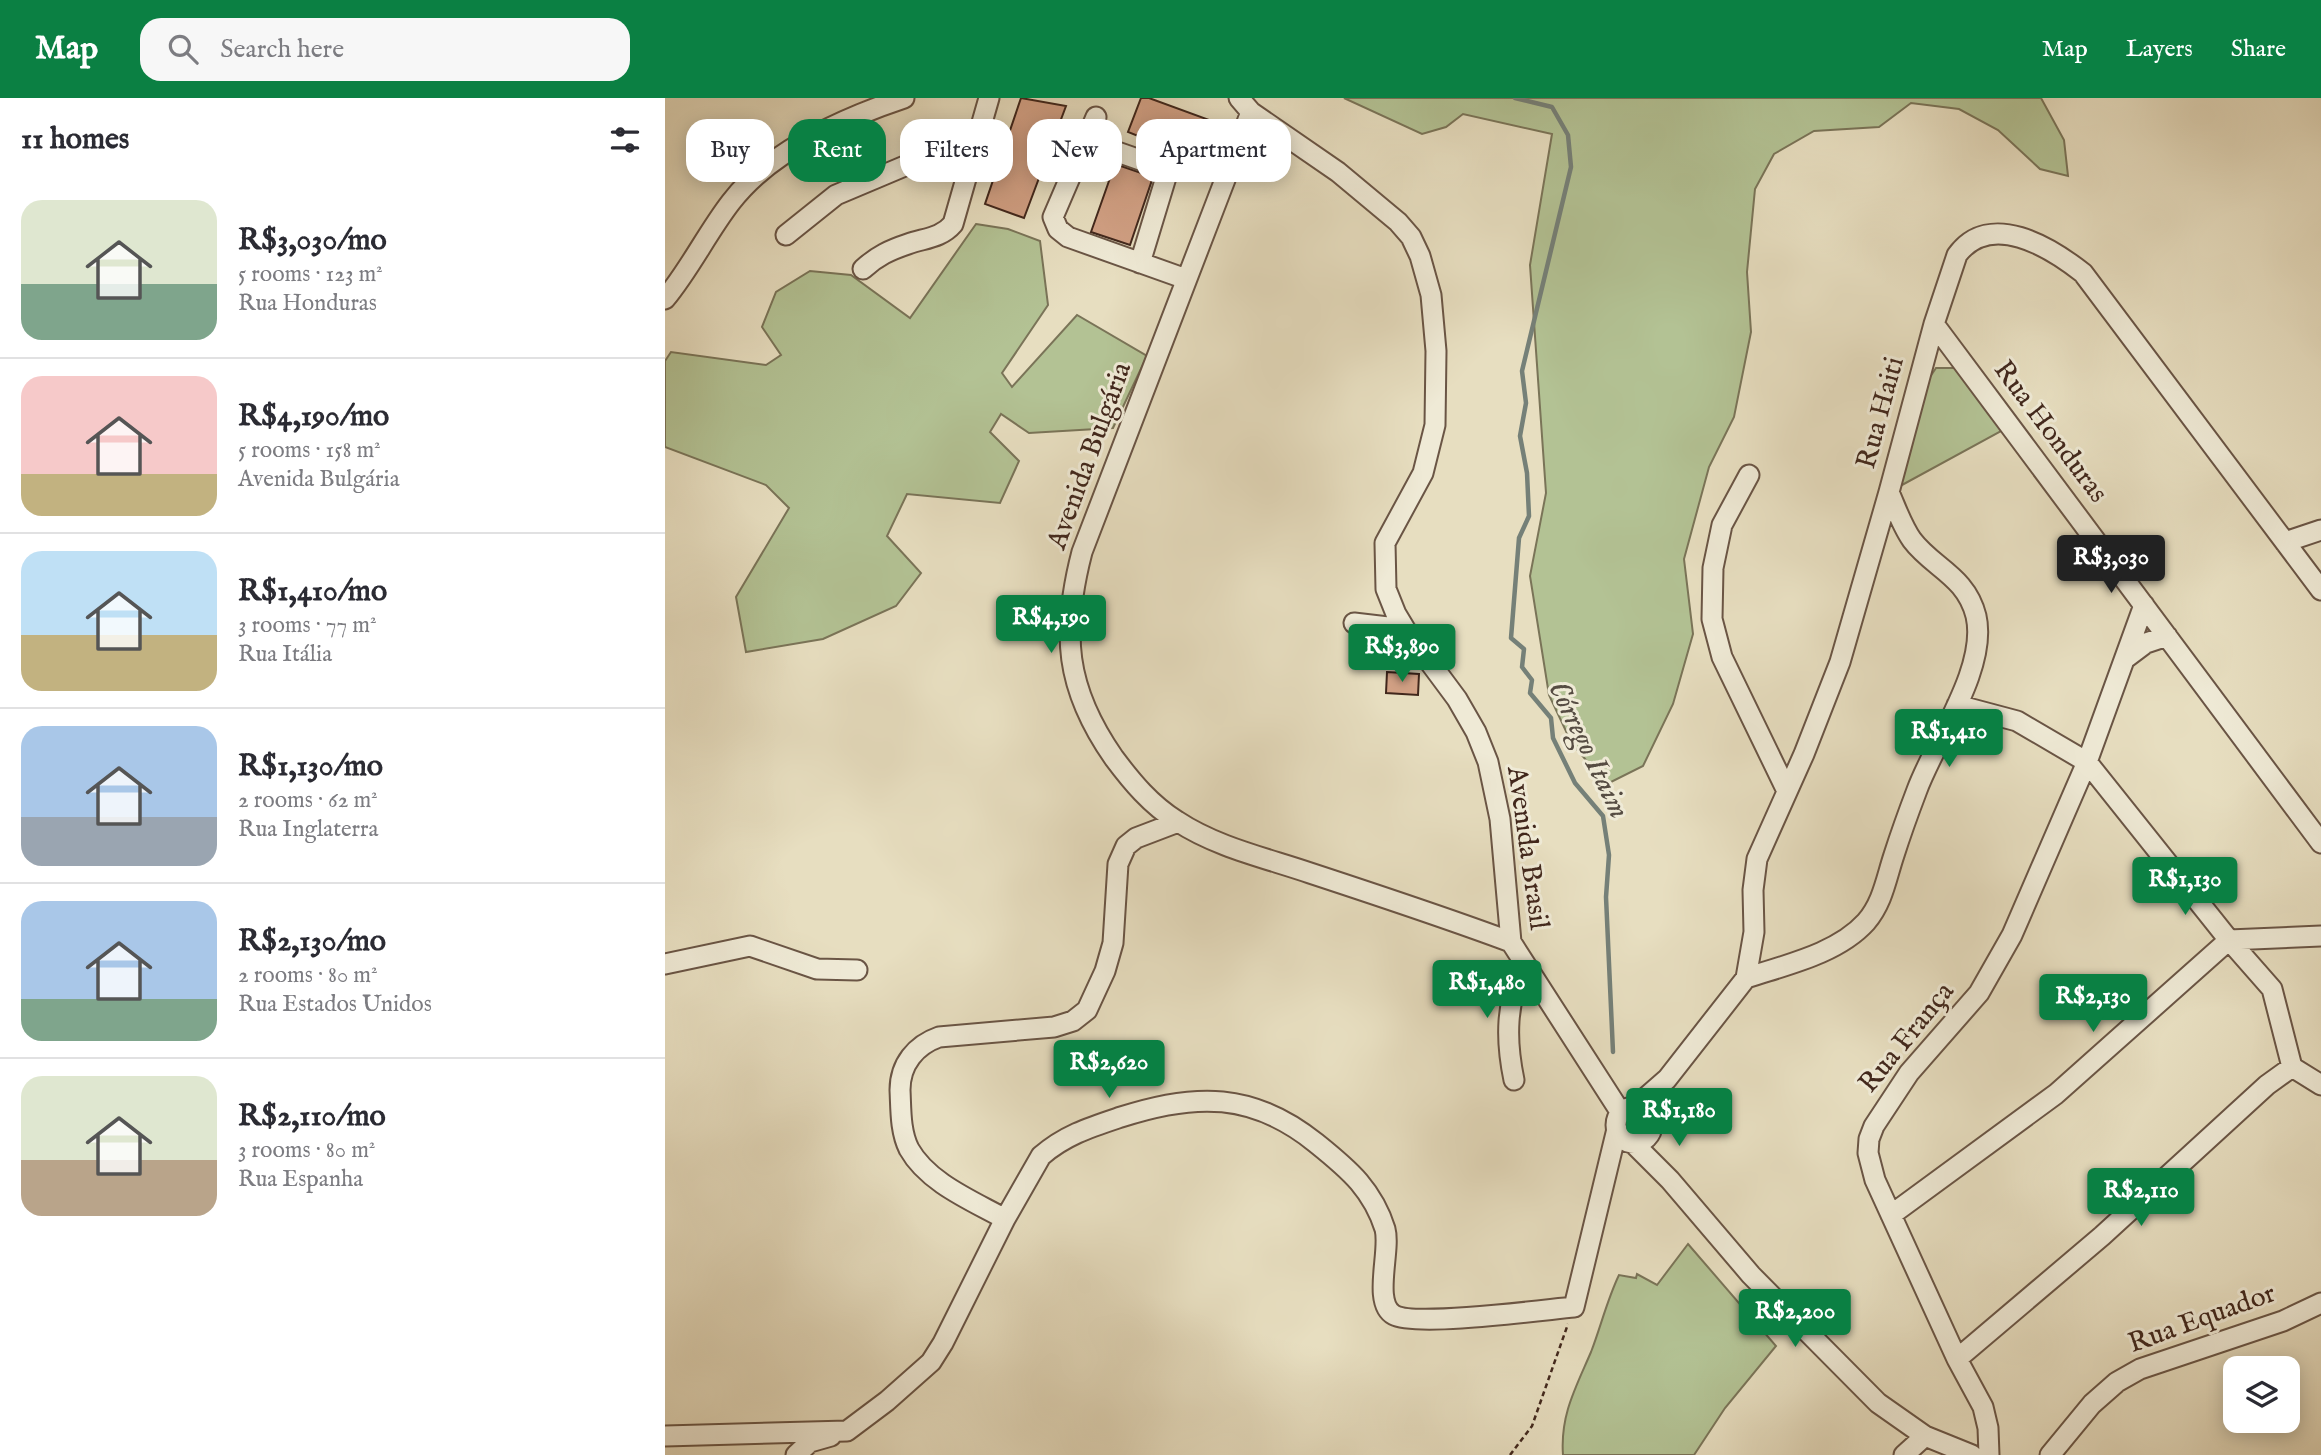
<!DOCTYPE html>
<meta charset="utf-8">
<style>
body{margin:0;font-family:"IM FELL English",serif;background:#f7f7f7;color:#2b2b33;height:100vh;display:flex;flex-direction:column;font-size:26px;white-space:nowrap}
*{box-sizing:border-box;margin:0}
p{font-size:23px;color:#7c7c81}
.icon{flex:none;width:38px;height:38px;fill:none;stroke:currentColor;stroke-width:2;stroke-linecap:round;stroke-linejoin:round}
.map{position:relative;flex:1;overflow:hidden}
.details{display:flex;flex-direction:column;background:#fff;width:665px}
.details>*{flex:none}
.hud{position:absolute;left:21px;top:21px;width:665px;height:63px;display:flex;gap:14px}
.controls{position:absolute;left:1558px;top:1258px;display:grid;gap:14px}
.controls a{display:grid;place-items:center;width:77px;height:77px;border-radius:14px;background:#fff;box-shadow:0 4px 18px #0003;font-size:35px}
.price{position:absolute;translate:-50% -60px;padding:0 16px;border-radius:7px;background:#0b8043;color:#fff;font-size:23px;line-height:46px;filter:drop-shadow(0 2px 4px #0008)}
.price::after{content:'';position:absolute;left:50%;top:42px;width:21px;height:16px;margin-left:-10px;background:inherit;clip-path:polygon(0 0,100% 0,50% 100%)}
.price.current{background:#222;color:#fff}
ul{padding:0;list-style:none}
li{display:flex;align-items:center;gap:21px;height:175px;padding:0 21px}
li+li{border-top:2px solid #e1e1e2}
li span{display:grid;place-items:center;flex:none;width:196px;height:140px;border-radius:21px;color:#555}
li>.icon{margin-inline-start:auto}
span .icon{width:84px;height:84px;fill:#fffc;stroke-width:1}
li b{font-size:30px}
h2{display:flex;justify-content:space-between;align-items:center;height:84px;padding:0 21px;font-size:30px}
.chip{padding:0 24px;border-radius:21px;background:#fff;box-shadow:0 4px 18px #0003;font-size:24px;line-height:63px}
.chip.current{background:#0b8043;color:#fff}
header{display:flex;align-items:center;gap:42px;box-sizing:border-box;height:98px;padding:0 35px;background:#0b8043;color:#fff}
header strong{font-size:33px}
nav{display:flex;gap:38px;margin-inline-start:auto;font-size:24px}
.search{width:490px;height:63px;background:#f7f7f7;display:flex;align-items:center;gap:18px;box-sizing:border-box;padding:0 24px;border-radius:21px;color:#7c7c81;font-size:26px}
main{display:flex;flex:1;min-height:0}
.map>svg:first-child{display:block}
.green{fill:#b3c294;stroke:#7a7458;stroke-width:2}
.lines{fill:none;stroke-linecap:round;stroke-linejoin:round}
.stream{stroke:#758078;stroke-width:4.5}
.building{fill:#d1a084;stroke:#41271c;stroke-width:2}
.minor-casing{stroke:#6a5545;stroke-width:23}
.path{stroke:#41271c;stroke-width:2.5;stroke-dasharray:5 3.5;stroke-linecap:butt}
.minor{stroke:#efead6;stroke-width:19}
.labels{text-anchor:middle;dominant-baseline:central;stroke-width:6;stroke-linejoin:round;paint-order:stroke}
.street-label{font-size:28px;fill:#41271c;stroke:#efead6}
.water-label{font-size:30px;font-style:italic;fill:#564c42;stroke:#efead6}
</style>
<header>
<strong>Map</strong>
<div class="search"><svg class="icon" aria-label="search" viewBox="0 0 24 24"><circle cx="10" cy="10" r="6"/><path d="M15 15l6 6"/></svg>Search here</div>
<nav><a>Map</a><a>Layers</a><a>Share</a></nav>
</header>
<main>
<section class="details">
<h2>11 homes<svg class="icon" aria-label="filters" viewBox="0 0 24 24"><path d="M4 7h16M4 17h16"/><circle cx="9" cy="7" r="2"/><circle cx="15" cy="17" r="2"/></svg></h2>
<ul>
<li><span style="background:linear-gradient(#dfe7d0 60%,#7fa58c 0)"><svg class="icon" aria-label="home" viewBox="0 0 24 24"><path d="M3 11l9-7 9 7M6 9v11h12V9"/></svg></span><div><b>R$3,030/mo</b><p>5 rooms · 123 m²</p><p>Rua Honduras</p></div></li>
<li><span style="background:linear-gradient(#f6c9c9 70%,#c2b280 0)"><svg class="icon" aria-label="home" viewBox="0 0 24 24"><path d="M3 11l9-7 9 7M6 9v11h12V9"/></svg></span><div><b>R$4,190/mo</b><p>5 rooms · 158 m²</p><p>Avenida Bulgária</p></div></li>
<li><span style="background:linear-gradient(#bfe0f5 60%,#c2b280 0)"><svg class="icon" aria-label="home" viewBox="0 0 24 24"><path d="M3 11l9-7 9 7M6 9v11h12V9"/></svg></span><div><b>R$1,410/mo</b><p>3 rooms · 77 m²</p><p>Rua Itália</p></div></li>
<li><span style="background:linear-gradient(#a9c7e8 65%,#9aa5b1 0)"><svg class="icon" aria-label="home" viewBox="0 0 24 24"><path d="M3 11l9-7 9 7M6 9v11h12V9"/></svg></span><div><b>R$1,130/mo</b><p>2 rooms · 62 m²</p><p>Rua Inglaterra</p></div></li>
<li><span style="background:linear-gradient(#a9c7e8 70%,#7fa58c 0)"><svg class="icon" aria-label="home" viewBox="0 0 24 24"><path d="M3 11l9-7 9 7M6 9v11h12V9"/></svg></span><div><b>R$2,130/mo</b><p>2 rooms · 80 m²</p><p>Rua Estados Unidos</p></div></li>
<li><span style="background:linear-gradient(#dfe7d0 60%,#b9a48a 0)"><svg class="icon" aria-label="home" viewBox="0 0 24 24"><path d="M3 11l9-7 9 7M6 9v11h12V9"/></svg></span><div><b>R$2,110/mo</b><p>3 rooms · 80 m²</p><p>Rua Espanha</p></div></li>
</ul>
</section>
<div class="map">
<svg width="1656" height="1357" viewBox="0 0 1656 1357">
<rect width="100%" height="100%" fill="#e7dec0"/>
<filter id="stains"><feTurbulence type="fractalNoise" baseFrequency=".00286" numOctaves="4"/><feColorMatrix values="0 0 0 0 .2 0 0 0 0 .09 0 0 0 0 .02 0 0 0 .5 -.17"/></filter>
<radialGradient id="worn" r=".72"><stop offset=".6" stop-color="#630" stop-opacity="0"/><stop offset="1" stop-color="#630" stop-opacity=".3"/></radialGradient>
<!-- green -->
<path class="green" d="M679 0H1376L1399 42 1403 78 1375 71 1333 32 1294 11 1246 5 1214 29 1149 33 1109 56 1090 91 1082 174 1086 234 1069 319 1044 369 1019 461 1028 536 1008 606 978 668 942 686 907 646 884 597 865 478 881 395 865 167 887 36 798 16 781 29 757 36Z
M311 126 343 131 375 143 383 207 337 275 347 289 412 217 482 258 448 330 364 335 336 316 325 334 354 363 335 405 242 396 222 438 256 475 231 508 158 541 81 554 71 499 124 410 101 387 0 349V263L6 254 101 267 116 257 97 229 111 194 145 173 186 177 245 220Z
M1271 270H1299L1340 331 1237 387 1236 364 1263 282Z
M1023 1146 1111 1248 1060 1310 1029 1357H898C895 1317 911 1289 926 1254 936 1228 942 1202 954 1177L971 1180 972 1176 992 1187Z"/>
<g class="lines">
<!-- stream -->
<path class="stream" d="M850 0 887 9 903 37 906 69 857 273 861 305 855 338 862 375 864 418 854 440 846 540 859 551 857 569 867 582 865 595 886 620 888 640 910 685 938 718 944 757 941 799 948 954"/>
</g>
<!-- building -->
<path class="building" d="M356 0 401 8 359 120 320 106Z
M476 0H484L547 23 533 62 463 34Z
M450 66 488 79 465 147 426 134Z
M722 574 754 576 753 597 721 595Z"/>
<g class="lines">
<defs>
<path id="minor" d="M574 0 586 14 673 74 733 124 746 139 755 158 766 197 771 253 770 327 758 375 720 445 721 491 731 516 740 531 792 601 811 634 823 664 835 721 846 844 956 1015
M586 14 417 454C396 535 400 590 449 660 467 684 486 707 512 723 551 749 601 760 645 775 712 797 779 819 846 844
M431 19 388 119 393 131 403 139 521 181
M421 43 498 70 502 76 475 165
M121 137 171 97 254 62 310 46
M198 171C212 158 225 152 243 146 260 140 276 140 288 126L324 0
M0 201C25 171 42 135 66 104 106 52 179 20 239 0
M1269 226 1656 745
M1084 377 1057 427 1048 470 1047 521 1057 559 1122 693
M1620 444 1656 432
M689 525 740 531
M1461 560 1481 545 1502 538
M1292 607 1352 623 1422 664 1564 842 1607 891 1627 969
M0 866 85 848 152 871 192 872
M1081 880C1120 867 1172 856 1201 824 1218 804 1221 781 1229 757 1236 735 1244 713 1252 692 1270 643 1323 570 1311 518 1301 478 1268 470 1247 442 1237 428 1231 410 1224 394
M849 982C840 939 842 907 857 866
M970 1009 1002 981 1081 880 1089 834 1088 792 1092 761 1139 656 1175 564 1224 394 1269 226 1292 157C1325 112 1385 149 1418 175L1656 492
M951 1027a18 18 0 1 1 36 0a18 18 0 1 1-36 0Z
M968 1045 1005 1082 1086 1177 1213 1305 1260 1338 1307 1357
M1226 1117 1391 996 1564 842 1656 838
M340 1121C308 1103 263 1085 244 1051 235 1033 236 1011 235 992 235 966 251 947 274 939L389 929 408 923 422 912 440 873 448 845 453 766 461 748 471 740 513 724
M1292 1261 1437 1138 1602 987 1627 969 1656 987
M0 1338 182 1333 222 1303 266 1264 278 1245 340 1121 376 1058C400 1037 426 1029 456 1019 530 995 588 994 651 1045 666 1057 682 1070 694 1084 705 1097 715 1115 720 1131 726 1153 707 1205 729 1217 751 1229 877 1212 909 1209L952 1031
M131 1357 145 1344 166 1338
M1239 1357 1260 1338
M1324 1357 1323 1330 1318 1309 1292 1261 1210 1082 1203 1055 1204 1041 1209 1028 1244 975 1314 895 1347 837 1422 664 1479 507
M1385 1357 1427 1306 1452 1284 1475 1271 1618 1223 1656 1205"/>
</defs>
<!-- minor casing -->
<use href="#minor" class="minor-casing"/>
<!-- path -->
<path class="path" d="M845 1357 867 1328 903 1226"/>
<!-- minor -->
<use href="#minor" class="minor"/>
</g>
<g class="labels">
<!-- street labels -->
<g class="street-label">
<text transform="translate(1216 315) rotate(-75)">Rua Haiti</text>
<text transform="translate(1385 334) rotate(53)">Rua Honduras</text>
<text transform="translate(425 358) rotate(-70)">Avenida Bulgária</text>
<text transform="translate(862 750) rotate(82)">Avenida Brasil</text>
<text transform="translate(1242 940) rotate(-51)">Rua França</text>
<text transform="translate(1537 1221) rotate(-20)">Rua Equador</text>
</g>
<!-- water labels -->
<g class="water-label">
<text transform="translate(923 652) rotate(64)">Córrego Itaim</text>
</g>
</g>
<rect width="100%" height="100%" filter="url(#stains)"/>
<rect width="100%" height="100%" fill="url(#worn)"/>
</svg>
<div class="controls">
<a><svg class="icon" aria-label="layers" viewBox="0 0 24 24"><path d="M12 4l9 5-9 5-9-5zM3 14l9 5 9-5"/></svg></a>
</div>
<b class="price current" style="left:1446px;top:497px">R$3,030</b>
<b class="price" style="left:386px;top:557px">R$4,190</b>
<b class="price" style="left:737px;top:586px">R$3,890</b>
<b class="price" style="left:1284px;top:671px">R$1,410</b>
<b class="price" style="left:1520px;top:819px">R$1,130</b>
<b class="price" style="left:822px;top:922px">R$1,480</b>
<b class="price" style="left:1428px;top:936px">R$2,130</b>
<b class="price" style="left:444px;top:1002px">R$2,620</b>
<b class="price" style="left:1014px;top:1050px">R$1,180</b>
<b class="price" style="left:1476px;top:1130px">R$2,110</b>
<b class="price" style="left:1130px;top:1251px">R$2,200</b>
<div class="hud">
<a class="chip">Buy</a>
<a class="chip current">Rent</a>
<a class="chip">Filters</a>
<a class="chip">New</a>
<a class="chip">Apartment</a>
</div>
</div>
</main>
